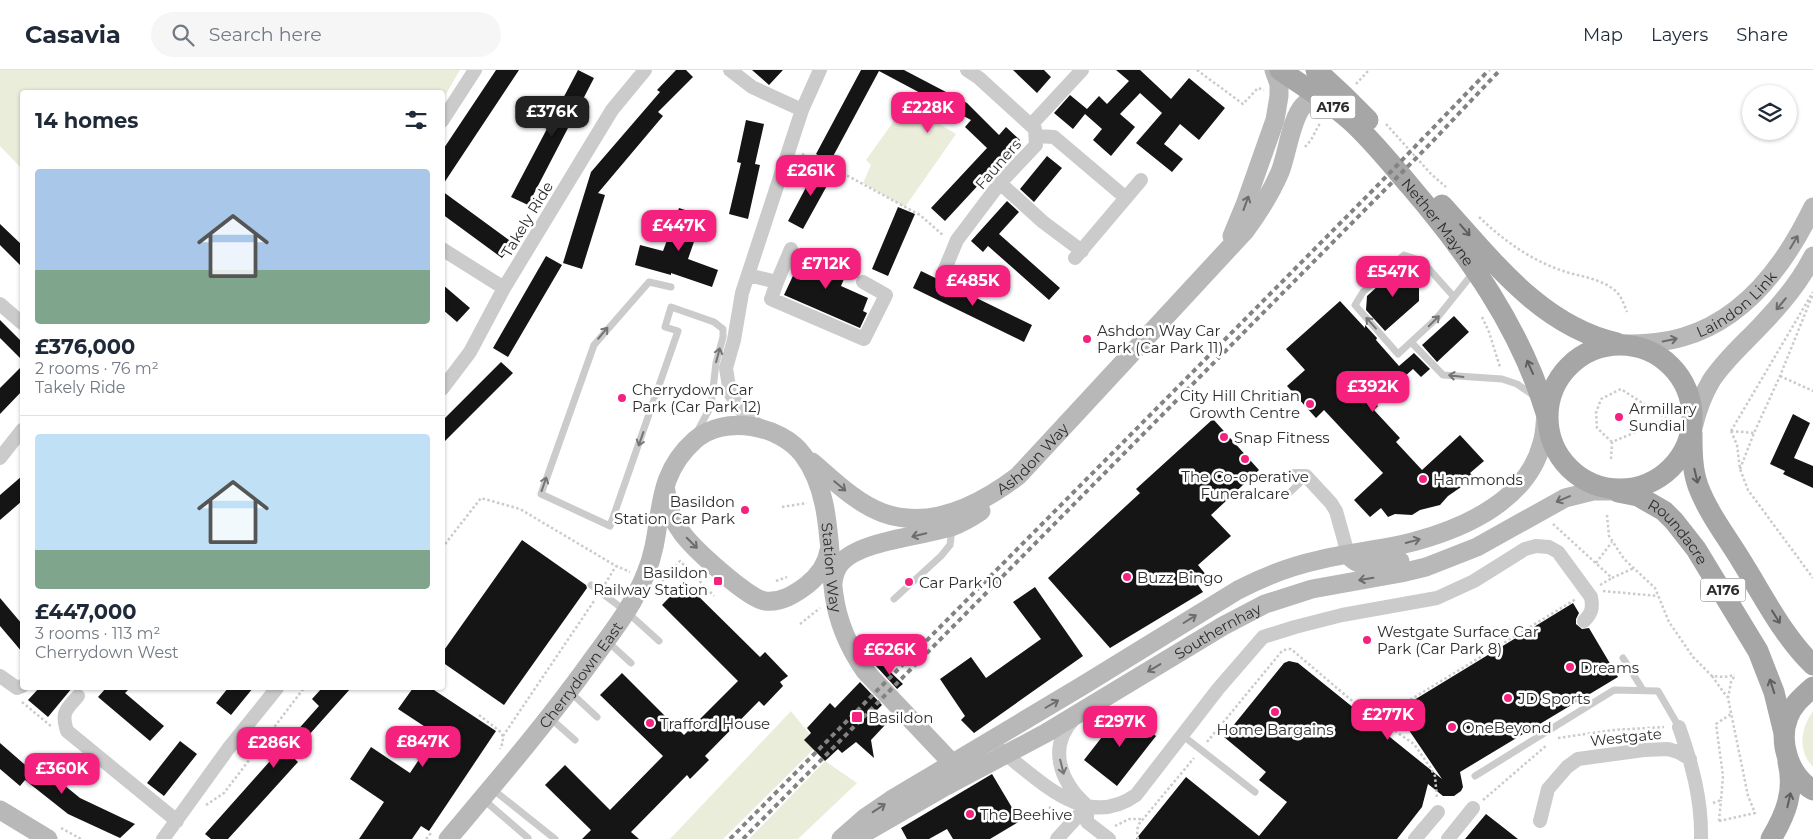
<!DOCTYPE html>
<meta charset="utf-8">
<style>
body{margin:0;font-family:Montserrat,sans-serif;background:#f6f6f7;color:#1f2937;height:100vh;display:flex;flex-direction:column;font-size:19px;white-space:nowrap}
*{box-sizing:border-box;margin:0}
p{font-size:16px;color:#747a83}
.icon{flex:none;width:28px;height:28px;fill:none;stroke:currentColor;stroke-width:2;stroke-linecap:round;stroke-linejoin:round}
.map{position:relative;flex:1;overflow:hidden}
.drawer{position:absolute;left:20px;top:20px;width:425px;height:600px;display:flex;flex-direction:column;background:#fff;border-radius:5px;box-shadow:0 1px 4px #0004}
.drawer>*{flex:none}
.controls{position:absolute;left:1742px;top:15px;display:grid;gap:10px}
.controls a{display:grid;place-items:center;width:55px;height:55px;border-radius:50%;background:#fff;box-shadow:0 1px 4px #0004;font-size:25px}
.price{position:absolute;translate:-50% -42px;padding:0 11px;border-radius:10px;background:#f4227e;color:#fff;font-size:16px;line-height:32px;filter:drop-shadow(0 1px 2px #0008)}
.price::after{content:'';position:absolute;left:50%;top:30px;width:15px;height:11px;margin-left:-8px;background:inherit;clip-path:polygon(0 0,100% 0,50% 100%)}
.price.on{background:#222;color:#fff}
ul{padding:0;list-style:none}
li{display:grid;align-content:center;gap:10px;height:265px;padding:0 15px}
li+li{border-top:1px solid #e0e1e3}
li span{display:grid;place-items:center;height:155px;border-radius:5px;color:#555}
li>.icon{margin-inline-start:auto}
span .icon{width:90px;height:90px;fill:#fffc;stroke-width:1}
li b{font-size:21px}
h2{display:flex;justify-content:space-between;align-items:center;height:60px;padding:0 15px;font-size:21px}
header{display:flex;align-items:center;gap:30px;box-sizing:border-box;height:70px;padding:0 25px;background:#fff;border-bottom:1px solid #e0e1e3}
header strong{font-size:24px}
nav{display:flex;gap:28px;margin-inline-start:auto;font-size:18px}
.search{width:350px;height:45px;background:#f6f6f7;display:flex;align-items:center;gap:12px;box-sizing:border-box;padding:0 18px;border-radius:28px;color:#747a83;font-size:19px}
.map>svg:first-child{display:block}
.green{fill:#ebeddb}
.building{fill:#151515}
.lines{fill:none;stroke-linecap:round;stroke-linejoin:round}
.path{stroke:#cbcbcb;stroke-width:2.5;stroke-dasharray:2.5 2.5;stroke-linecap:butt}
.lane{stroke:#cbcbcb;stroke-width:7}
.street{stroke:#cbcbcb;stroke-width:14}
.secondary{stroke:#b8b8b8;stroke-width:19}
.primary{stroke:#a6a6a6;stroke-width:21}
.rail{stroke:#838383;stroke-width:4;stroke-dasharray:5 4;stroke-linecap:butt}
.oneway{stroke:#6c6c6c}
.oneway2{stroke:#5e5e5e}
.oneway3{stroke:#757575}
.poi-dot{fill:#f4227e;stroke:#fff;stroke-width:2}
.labels{text-anchor:middle;dominant-baseline:central;stroke-width:5;stroke-linejoin:round;paint-order:stroke}
.shield{fill:#fff;stroke:#6d6d6d;stroke-width:1}
.shield-label{font-size:14px;font-weight:bold;fill:#2e2e2e}
.street-label{font-size:15px;fill:#2e2e2e;stroke:#fff}
.poi-label{font-size:15px;fill:#2e2e2e;stroke:#fff;text-anchor:start}
</style>
<header>
<strong>Casavia</strong>
<div class="search"><svg class="icon" aria-label="search" viewBox="0 0 24 24"><circle cx="10" cy="10" r="6"/><path d="M15 15l6 6"/></svg>Search here</div>
<nav><a>Map</a><a>Layers</a><a>Share</a></nav>
</header>
<div class="map">
<svg width="1813" height="769" viewBox="0 0 1813 769">
<rect width="100%" height="100%" fill="#fff"/>
<!-- green -->
<path class="green" d="M0 0H460L443 29 442 22H22V99L0 76Z
M906 34 956 64 905 137 863 113 871 95 866 90Z
M791 641 818 675 723 769H670Z
M1813 641V697C1797 680 1801 658 1813 641Z
M825 691 857 713 798 769H749Z"/>
<!-- building -->
<path class="building" d="M496 0H519L442 116V81Z
M578 0 594 8 528 135 511 127Z
M676 0H686L693 7 658 42 663 46 598 123 605 125 582 199 563 193 591 102 660 22 657 20Z
M752 0H783L769 15Z
M861 0H904L967 33 999 65 1006 57 1020 70 945 151 931 138 987 78 965 57 971 50 879 1 830 92 816 84Z
M1013 0H1044L1051 7 1037 23Z
M1116 0H1140L1171 29 1189 8 1225 38 1199 70 1180 54 1164 74 1183 89 1172 102 1136 73 1162 43 1140 23 1120 44 1135 57 1111 86 1093 70 1102 59 1085 44 1073 59 1054 43 1070 25 1087 39 1099 26 1107 34 1129 11Z
M746 50 764 54 755 94 760 95 748 149 729 144 741 93 737 92Z
M1047 86 1062 98 1034 132 1020 119Z
M818 95 834 103 803 159 788 151Z
M442 121 513 173 502 188 442 144Z
M1007 131 1019 142 999 164 1060 218 1049 230 988 176 983 182 971 171Z
M898 137 915 144 888 206 872 199Z
M679 138 703 146 688 189 718 200 712 217 671 203V205L635 195 640 175 663 181Z
M0 154 22 175V197L0 175Z
M805 180 833 192 830 197 846 204 841 216 868 228 863 241 867 243 860 258 784 225Z
M546 186 562 195 508 287 493 278Z
M1401 195 1419 214V231L1385 261 1366 240 1367 226Z
M921 201 1032 255 1024 272 913 218Z
M442 214 470 238 457 252 442 239Z
M1340 231 1365 258V255L1377 268 1376 270 1399 296 1414 283 1430 299 1421 307 1413 299 1375 333 1378 336 1374 340 1400 368 1396 372 1422 400 1460 365 1484 391 1470 403 1472 405 1467 413 1448 426 1440 435 1420 440 1412 445 1395 444 1388 447 1381 438 1370 447 1354 430 1383 403 1324 340 1316 348 1287 316 1305 300 1286 279Z
M1454 246 1469 262 1437 292 1422 275Z
M0 250 22 272V290L0 268Z
M501 292 513 303 442 374V351Z
M22 296V321L0 344V318Z
M1793 344 1810 353 1794 388 1813 396V418L1783 404 1785 401 1770 394Z
M1213 349 1259 400 1211 445 1231 466 1198 495 1207 506 1196 512 1203 522 1110 578 1048 508 1140 423 1136 419Z
M22 406V431L0 450V425Z
M522 470 586 515 587 518 504 635 442 592V583Z
M684 512 760 587 765 582 788 606 780 612 783 616 764 636 759 631 705 686 709 690 690 709 687 705 631 762 639 769H582L591 760 545 715 565 695 610 740 663 686 600 625 622 603 684 665 738 611 662 535Z
M1035 517 1083 586 974 663 961 650 965 646 940 609 971 587 986 608 1041 569 1013 532Z
M0 528 22 554V582L0 556Z
M1573 533 1579 543 1576 549V554L1582 559 1589 558 1618 607 1460 702 1463 717 1461 721 1454 726H1443L1428 714 1422 737 1397 769H1136L1186 707 1259 766 1287 732 1259 710 1266 702 1224 667 1284 593 1289 591 1298 593 1442 709 1396 641Z
M880 592 903 614 897 619 876 596Z
M860 612 882 635 874 643 886 654 871 670 874 688 856 672 842 683 838 679 825 691 804 670 811 663 807 658 830 633 835 638Z
M39 618H72L48 647 28 630Z
M106 618H130L125 623 164 656 150 671 98 627Z
M228 618H253L231 645 216 633Z
M322 618H351L291 685 298 692 228 769H211L205 764 319 636 312 629Z
M413 618H431L496 661 429 761 421 756 412 769H359L384 732 350 709 371 677 410 703 436 664 398 639Z
M1123 640 1156 666 1117 716 1084 690Z
M180 671 197 684 164 726 147 713Z
M0 673 31 700 37 693 80 728 135 754 120 768 68 744 25 710 20 716 0 699Z
M992 704 1020 751 990 769H953L947 759 929 769H907L901 758Z
M1486 744 1504 758 1518 769H1465Z"/>
<g class="lines">
<!-- path -->
<path class="path" d="M1197 0 1243 34 1258 18 1264 20
M1356 14 1369 0
M1386 54 1431 104 1446 117
M1305 77 1311 70 1320 53
M802 84 848 106 920 145 944 166
M1479 147C1504 171 1531 190 1563 201 1578 206 1597 208 1610 217 1620 222 1623 232 1627 242
M1482 247 1489 262 1500 297
M1780 306 1813 321
M1731 361 1737 375 1740 399 1748 420 1813 508
M1731 361 1813 222
M1731 361 1754 363
M1612 372 1597 358 1596 343 1601 329 1621 319 1667 349
M1611 389 1612 372 1667 349
M1740 399 1754 363 1780 306 1813 224
M782 437 807 433
M1607 445 1609 466 1624 489 1655 518 1669 552 1693 587 1712 606 1724 607 1735 605
M1553 454 1612 508 1634 498
M442 478 481 428 520 439 616 496 630 502
M1596 493 1612 472
M662 511 680 491 714 526
M776 511 787 507
M605 514 616 496
M1600 515 1612 508
M1603 521 1658 526
M800 554 820 538
M1712 606 1727 627
M22 632 52 657
M479 645 502 663 503 672 500 679
M1377 652 1400 636 1576 529
M503 666 594 531
M1558 668 1613 660 1664 657
M1207 672 1282 581 1287 579H1291L1377 652 1395 661 1414 674 1430 697 1435 706 1437 729
M1483 730 1547 675
M1713 733 1721 730 1723 706 1716 654 1731 644
M206 735 224 723 304 618
M1049 737 1061 745
M1719 751 1755 743 1748 726 1728 628 1731 612 1735 605
M1719 751 1721 730
M1115 756 1129 749H1143
M61 758 81 769
M426 769 432 762
M1138 769 1137 760 1139 754 1194 688"/>
<!-- lane -->
<path class="lane" d="M671 217 649 212 594 275 541 424 610 456 678 261 665 257 671 237 714 252 723 259V267L716 293 711 336 697 362
M1454 227 1422 191 1404 185 1363 222 1355 235 1398 284 1437 248 1473 203
M1411 272 1443 305 1502 309 1517 314 1533 325
M1285 427 1306 407
M591 515 627 542 659 571
M894 529 941 486 950 475 952 459
M607 571 631 593
M1623 588 1643 620
M569 621 597 647
M549 647 575 670
M1182 665 1255 722
M1475 706 1614 620 1658 621 1679 657
M491 718 555 769
M484 730 528 768 527 769"/>
<!-- street -->
<path class="street" d="M730 0 752 17 802 40
M442 51 475 0
M1031 55 1082 0
M1036 66 1054 67 1126 128
M1000 113 1043 152 1082 181
M442 179 504 218
M1075 188 1141 110
M945 199 957 170 1000 113 1036 75 1035 59 979 8 967 0
M748 205 777 212 791 179
M777 212 771 229 864 269 886 225 863 212
M0 234 22 253
M442 319 470 282 504 218 612 40 645 0
M761 358 742 341 730 323 726 298 734 270 742 223 802 40 820 0
M0 388 22 360
M1293 406H1306L1331 433 1336 441 1348 484
M0 606 17 618 22 616
M78 626C66 640 61 642 67 661L177 751
M1073 650C1048 677 1060 711 1085 734
M1679 657C1692 694 1702 730 1701 769
M1000 679 1005 684C1043 713 1087 760 1136 725L1218 619 1263 567 1295 557 1342 545 1437 528 1474 511 1525 479 1536 476 1549 477 1558 482 1591 527C1593 538 1592 543 1584 551
M1087 736V752L1109 769
M1540 751 1548 719 1567 697 1578 689 1644 680 1668 679 1678 682 1690 689
M163 769 228 679 277 618
M1057 769 1087 736
M1415 769 1438 742
M1448 769 1473 738"/>
<!-- secondary -->
<g class="secondary">
<path d="M1232 166 1246 132 1275 50 1279 26V14L1274 0"/>
<path id="s1" d="M1622 274C1643 274 1663 273 1683 267 1746 249 1786 193 1813 137"/>
<path d="M1693 358C1697 341 1702 326 1711 311 1726 288 1747 271 1765 251 1784 231 1801 210 1813 186"/>
<path id="s2" d="M812 392C833 410 856 433 883 443 931 460 981 434 1018 406L1245 161C1259 142 1271 123 1280 102 1287 85 1291 49 1303 36 1310 28 1317 29 1327 33"/>
<path d="M666 421C667 435 672 449 680 460 690 476 748 529 765 531 781 533 795 524 807 515 818 506 827 495 829 480"/>
<path d="M1348 484C1359 501 1383 494 1400 491"/>
<path d="M833 512C834 506 835 500 840 494 858 471 922 466 951 457 962 453 972 447 981 441"/>
<path d="M0 740 48 769"/>
<path id="s3" d="M448 769C496 712 545 655 589 594 610 565 633 537 646 503 666 455 650 410 695 370 724 344 781 355 803 385 832 423 828 480 834 525 838 553 849 578 865 601L952 693 965 699 979 698"/>
<path d="M841 769 866 747 891 730 1082 616 1238 520C1263 507 1291 496 1319 490 1351 482 1384 480 1416 471 1467 457 1528 429 1542 373 1545 364 1545 353 1546 343"/>
<path id="s4" d="M854 769 946 716 1046 663 1223 556 1265 534 1312 519 1401 503 1426 497 1477 477 1565 428 1593 421H1611"/>
</g>
<!-- primary -->
<g class="primary">
<path id="s5" d="M1280 0C1304 17 1330 32 1351 51 1373 71 1391 94 1410 116 1468 184 1520 257 1546 343"/>
<path d="M1316 0 1344 26 1368 50"/>
<path d="M1442 135C1492 190 1541 256 1617 273"/>
<circle cx="1620" cy="347" r="72"/>
<path d="M1692 363C1692 381 1692 399 1698 416 1708 443 1727 467 1742 492 1764 527 1783 566 1813 595"/>
<path id="s6" d="M1618 422 1638 426 1664 441 1674 451 1696 479 1758 581 1774 622 1784 663"/>
<path d="M1813 617C1803 626 1793 634 1788 647 1778 672 1789 706 1813 720"/>
<path d="M1771 769C1786 744 1795 721 1788 692"/>
</g>
<!-- rail -->
<path class="rail" d="M730 769 1379 114 1489 0
M743 769 1431 73 1500 0"/>
</g>
<!-- one-way arrows -->
<defs><path id="oneway-shaft" d="M-6 0H5M1.5-3L5.5 0L1.5 3" fill="none" stroke-width="1.6" stroke-linecap="round" stroke-linejoin="round" transform="scale(1.25)"/></defs>
<g class="oneway">
<use href="#oneway-shaft" transform="translate(1246 133) rotate(-70)"/>
<use href="#oneway-shaft" transform="translate(1794 172) rotate(-59)"/>
<use href="#oneway-shaft" transform="translate(1781 234) rotate(130)"/>
<use href="#oneway-shaft" transform="translate(1670 270) rotate(-12)"/>
<use href="#oneway-shaft" transform="translate(840 416) rotate(40)"/>
<use href="#oneway-shaft" transform="translate(1563 429) rotate(157)"/>
<use href="#oneway-shaft" transform="translate(919 465) rotate(167)"/>
<use href="#oneway-shaft" transform="translate(1413 471) rotate(-15)"/>
<use href="#oneway-shaft" transform="translate(692 473) rotate(45)"/>
<use href="#oneway-shaft" transform="translate(1366 509) rotate(171)"/>
<use href="#oneway-shaft" transform="translate(1190 549) rotate(-32)"/>
<use href="#oneway-shaft" transform="translate(1154 598) rotate(149)"/>
<use href="#oneway-shaft" transform="translate(1052 634) rotate(-30)"/>
<use href="#oneway-shaft" transform="translate(879 738) rotate(-33)"/>
</g>
<g class="oneway2">
<use href="#oneway-shaft" transform="translate(1465 160) rotate(49)"/>
<use href="#oneway-shaft" transform="translate(1530 297) rotate(-114)"/>
<use href="#oneway-shaft" transform="translate(1696 406) rotate(77)"/>
<use href="#oneway-shaft" transform="translate(1776 547) rotate(58)"/>
<use href="#oneway-shaft" transform="translate(1772 616) rotate(-108)"/>
<use href="#oneway-shaft" transform="translate(1789 730) rotate(-77)"/>
</g>
<g class="oneway3">
<use href="#oneway-shaft" transform="translate(1434 251) rotate(-45)"/>
<use href="#oneway-shaft" transform="translate(1371 253) rotate(-132)"/>
<use href="#oneway-shaft" transform="translate(603 263) rotate(-50)"/>
<use href="#oneway-shaft" transform="translate(718 285) rotate(-75)"/>
<use href="#oneway-shaft" transform="translate(1456 306) rotate(-173)"/>
<use href="#oneway-shaft" transform="translate(641 369) rotate(109)"/>
<use href="#oneway-shaft" transform="translate(544 414) rotate(-71)"/>
<use href="#oneway-shaft" transform="translate(1062 697) rotate(76)"/>
</g>
<!-- markers -->
<g class="poi-dot">
<circle cx="1087" cy="269" r="5"/>
<circle cx="622" cy="328" r="5"/>
<circle cx="1310" cy="334" r="5"/>
<circle cx="1619" cy="347" r="5"/>
<circle cx="1224" cy="367" r="5"/>
<circle cx="1245" cy="389" r="5"/>
<circle cx="1423" cy="409" r="5"/>
<circle cx="745" cy="440" r="5"/>
<circle cx="1127" cy="507" r="5"/>
<rect x="713" y="506" width="10" height="10" rx="2.5"/>
<circle cx="909" cy="512" r="5"/>
<circle cx="1367" cy="570" r="5"/>
<circle cx="1570" cy="597" r="5"/>
<circle cx="1508" cy="628" r="5"/>
<circle cx="1275" cy="642" r="5"/>
<rect x="851" y="641" width="12" height="12" rx="2.5"/>
<circle cx="650" cy="653" r="5"/>
<circle cx="1452" cy="657" r="5"/>
<circle cx="970" cy="744" r="5"/>
</g>
<g class="labels">
<!-- shield labels -->
<g class="shield">
<rect x="1310.5" y="25.5" width="45" height="23" rx="4"/>
<rect x="1700.5" y="508.5" width="45" height="23" rx="4"/>
</g>
<g class="shield-label">
<text x="1333" y="37">A176</text>
<text x="1723" y="520">A176</text>
</g>
<!-- street labels -->
<g class="street-label">
<text transform="translate(998 94) rotate(-49)">Fauners</text>
<text transform="translate(527 149) rotate(-59)">Takely Ride</text>
<text stroke="none"><textPath href="#s5" startOffset="221">Nether Mayne</textPath></text>
<text stroke="none"><textPath href="#s1" startOffset="125">Laindon Link</textPath></text>
<text stroke="none"><textPath href="#s2" startOffset="256">Ashdon Way</textPath></text>
<text stroke="none"><textPath href="#s6" startOffset="75">Roundacre</textPath></text>
<text stroke="none"><textPath href="#s3" startOffset="715">Station Way</textPath></text>
<text stroke="none"><textPath href="#s4" startOffset="419">Southernhay</textPath></text>
<text stroke="none"><textPath href="#s3" startOffset="211">Cherrydown East</textPath></text>
<text transform="translate(1626 667) rotate(-6)">Westgate</text>
</g>
<!-- poi labels -->
<g class="poi-label">
<text x="1097" y="260">Ashdon Way Car<tspan x="1097" dy="17">Park (Car Park 11)</tspan></text>
<text x="632" y="319">Cherrydown Car<tspan x="632" dy="17">Park (Car Park 12)</tspan></text>
<text x="1300" y="325" text-anchor="end">City Hill Chritian<tspan x="1300" dy="17">Growth Centre</tspan></text>
<text x="1629" y="338">Armillary<tspan x="1629" dy="17">Sundial</tspan></text>
<text x="1234" y="367">Snap Fitness</text>
<text x="1245" y="406" text-anchor="middle">The Co-operative<tspan x="1245" dy="17">Funeralcare</tspan></text>
<text x="1433" y="409">Hammonds</text>
<text x="735" y="431" text-anchor="end">Basildon<tspan x="735" dy="17">Station Car Park</tspan></text>
<text x="708" y="502" text-anchor="end">Basildon<tspan x="708" dy="17">Railway Station</tspan></text>
<text x="1137" y="507">Buzz Bingo</text>
<text x="919" y="512">Car Park 10</text>
<text x="1377" y="561">Westgate Surface Car<tspan x="1377" dy="17">Park (Car Park 8)</tspan></text>
<text x="1580" y="597">Dreams</text>
<text x="1518" y="628">JD Sports</text>
<text x="868" y="647">Basildon</text>
<text x="660" y="653">Trafford House</text>
<text x="1462" y="657">OneBeyond</text>
<text x="1275" y="659" text-anchor="middle">Home Bargains</text>
<text x="980" y="744">The Beehive</text>
</g>
</g>
</svg>
<div class="controls">
<a><svg class="icon" aria-label="layers" viewBox="0 0 24 24"><path d="M12 4l9 5-9 5-9-5zM3 14l9 5 9-5"/></svg></a>
</div>
<b class="price" style="left:928px;top:64px">£228K</b>
<b class="price on" style="left:552px;top:68px">£376K</b>
<b class="price" style="left:811px;top:127px">£261K</b>
<b class="price" style="left:679px;top:182px">£447K</b>
<b class="price" style="left:826px;top:220px">£712K</b>
<b class="price" style="left:1393px;top:228px">£547K</b>
<b class="price" style="left:973px;top:237px">£485K</b>
<b class="price" style="left:1373px;top:343px">£392K</b>
<b class="price" style="left:890px;top:606px">£626K</b>
<b class="price" style="left:1388px;top:671px">£277K</b>
<b class="price" style="left:1120px;top:678px">£297K</b>
<b class="price" style="left:423px;top:698px">£847K</b>
<b class="price" style="left:274px;top:699px">£286K</b>
<b class="price" style="left:62px;top:725px">£360K</b>
<section class="drawer">
<h2>14 homes<svg class="icon" aria-label="filters" viewBox="0 0 24 24"><path d="M4 7h16M4 17h16"/><circle cx="9" cy="7" r="2"/><circle cx="15" cy="17" r="2"/></svg></h2>
<ul>
<li><span style="background:linear-gradient(#a9c7e8 65%,#7fa58c 0)"><svg class="icon" aria-label="home" viewBox="0 0 24 24"><path d="M3 11l9-7 9 7M6 9v11h12V9"/></svg></span><div><b>£376,000</b><p>2 rooms · 76 m²</p><p>Takely Ride</p></div></li>
<li><span style="background:linear-gradient(#bfe0f5 75%,#7fa58c 0)"><svg class="icon" aria-label="home" viewBox="0 0 24 24"><path d="M3 11l9-7 9 7M6 9v11h12V9"/></svg></span><div><b>£447,000</b><p>3 rooms · 113 m²</p><p>Cherrydown West</p></div></li>
</ul>
</section>
</div>
